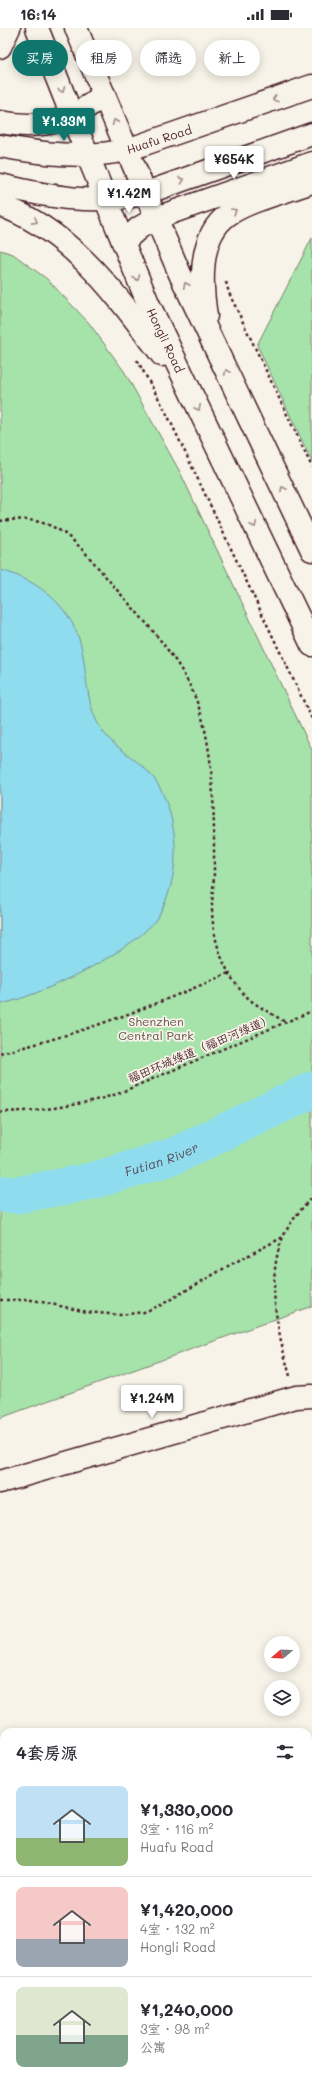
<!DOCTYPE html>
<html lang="zh">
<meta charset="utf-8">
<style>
body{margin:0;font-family:Mali,"LXGW WenKai TC",sans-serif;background:#f7f7f7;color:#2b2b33;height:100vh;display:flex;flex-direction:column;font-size:15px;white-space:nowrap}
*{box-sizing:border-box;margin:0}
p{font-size:13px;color:#7c7c81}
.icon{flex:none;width:22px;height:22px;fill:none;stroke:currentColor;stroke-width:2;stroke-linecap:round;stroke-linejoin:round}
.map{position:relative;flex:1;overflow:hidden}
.details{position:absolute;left:0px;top:1700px;width:312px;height:356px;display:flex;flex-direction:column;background:#fff;border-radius:12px 12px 0 0;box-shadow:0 2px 10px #0003}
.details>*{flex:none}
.banner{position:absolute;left:12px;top:12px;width:288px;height:36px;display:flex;gap:8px}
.needle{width:26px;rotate:251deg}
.buttons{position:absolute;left:264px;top:1608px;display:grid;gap:8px}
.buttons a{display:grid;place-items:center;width:36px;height:36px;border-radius:50%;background:#fff;box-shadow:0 2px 10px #0003;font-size:20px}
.price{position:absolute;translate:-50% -34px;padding:0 9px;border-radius:4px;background:#fff;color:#222;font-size:13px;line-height:26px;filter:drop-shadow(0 1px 2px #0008)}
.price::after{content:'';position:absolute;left:50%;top:24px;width:12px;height:9px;margin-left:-6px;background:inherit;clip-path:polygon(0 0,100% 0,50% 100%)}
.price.selected{background:#0f766e;color:#fff}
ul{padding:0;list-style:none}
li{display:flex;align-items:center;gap:12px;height:100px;padding:0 16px}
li+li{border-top:1px solid #e1e1e2}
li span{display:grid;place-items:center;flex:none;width:112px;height:80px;border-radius:8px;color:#555}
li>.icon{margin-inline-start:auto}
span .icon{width:48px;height:48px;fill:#fffc;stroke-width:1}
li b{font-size:17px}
h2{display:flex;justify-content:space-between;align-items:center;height:48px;padding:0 16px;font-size:17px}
.pill{padding:0 14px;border-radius:18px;background:#fff;box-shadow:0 2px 10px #0003;font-size:14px;line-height:36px}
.pill.selected{background:#0f766e;color:#fff}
.status{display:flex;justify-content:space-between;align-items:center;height:28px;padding:0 20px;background:#fff;direction:ltr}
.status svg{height:11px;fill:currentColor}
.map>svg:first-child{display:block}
.built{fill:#f7e4d5}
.green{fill:#a6e3aa;stroke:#78816a}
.water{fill:#8edced;stroke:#73909f}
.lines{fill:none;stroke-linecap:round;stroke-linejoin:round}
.river{stroke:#8edced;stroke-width:37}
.lane-casing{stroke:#4a1f2b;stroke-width:14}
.street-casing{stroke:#4a1f2b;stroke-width:25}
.secondary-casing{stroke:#4a1f2b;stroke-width:25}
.primary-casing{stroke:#4a1f2b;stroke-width:25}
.path{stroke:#4a1f2b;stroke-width:2.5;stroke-dasharray:3 3;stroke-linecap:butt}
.lane{stroke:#f7f3e8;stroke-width:11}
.street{stroke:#f7f3e8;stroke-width:22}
.secondary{stroke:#f7f3e8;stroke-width:22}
.primary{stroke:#f7f3e8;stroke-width:22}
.oneway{stroke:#a0898a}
.labels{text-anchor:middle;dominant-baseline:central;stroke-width:3.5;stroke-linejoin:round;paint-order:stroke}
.street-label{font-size:12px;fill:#4a1f2b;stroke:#f7f3e8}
.park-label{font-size:12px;fill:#61504b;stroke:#f7f3e8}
.water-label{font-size:13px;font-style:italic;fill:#5b4e5c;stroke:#f7f3e8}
</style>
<div class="status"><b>16:14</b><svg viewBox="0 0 49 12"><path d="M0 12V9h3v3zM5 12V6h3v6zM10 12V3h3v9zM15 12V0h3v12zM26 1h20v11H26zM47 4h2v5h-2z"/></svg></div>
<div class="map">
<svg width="312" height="2056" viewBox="0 0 312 2056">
<rect width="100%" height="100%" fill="#f7f3e8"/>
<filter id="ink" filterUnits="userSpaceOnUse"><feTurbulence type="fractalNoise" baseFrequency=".025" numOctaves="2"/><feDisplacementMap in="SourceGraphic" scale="8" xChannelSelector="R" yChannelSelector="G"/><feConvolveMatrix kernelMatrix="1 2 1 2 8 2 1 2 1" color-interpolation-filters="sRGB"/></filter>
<g filter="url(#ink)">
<!-- built -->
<path class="built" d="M15 2052H275L277 2056H9Z"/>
<!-- green -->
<path class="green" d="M312 210V434L257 317Z
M0 222 13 226 47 251 89 295 124 343 180 444 312 722V1278L0 1390Z"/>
<!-- water -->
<path class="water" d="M0 542C40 552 74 581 82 622 87 647 86 673 98 696 113 724 148 732 162 764 180 802 180 849 159 887 141 920 37 970 0 976Z"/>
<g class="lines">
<!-- river -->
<path class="river" id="s1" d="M0 1166 17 1167 92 1153 174 1128 312 1062"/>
<defs>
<path id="lane" d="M308 1936H312
M0 1937 4 1934
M308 2047 312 2056"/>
<path id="street" d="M0 1454 296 1369 312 1368"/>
<path id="secondary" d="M37 0 88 128
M76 0 127 122 312 58
M146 165 312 106
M123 214 139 200 156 190 312 135"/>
<g id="primary">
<path d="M0 19 9 0"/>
<path d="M0 94C42 102 72 94 104 66"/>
<path d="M0 118C42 126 85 131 127 122L180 246 312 522"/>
<path id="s2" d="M88 128 148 275 312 617"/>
<path d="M0 157C49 169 96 178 146 165"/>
<path d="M0 177C73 204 117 268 162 327"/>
<path d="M206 288C201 256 198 207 229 186 250 172 288 163 312 154"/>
</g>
</defs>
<!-- lane casing -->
<use href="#lane" class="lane-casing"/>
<!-- street casing -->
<use href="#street" class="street-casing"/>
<!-- secondary casing -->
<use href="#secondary" class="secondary-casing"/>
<!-- primary casing -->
<use href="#primary" class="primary-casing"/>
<!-- path -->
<path class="path" d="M226 254 229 265 312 439
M137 332 165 382 312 691
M0 493C55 485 74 511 106 549 140 590 184 630 200 683 215 731 214 791 214 842 214 855 212 869 212 883 213 914 225 948 248 970 258 979 273 986 285 994
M0 1025C78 1007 156 977 229 945
M0 1084C41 1083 78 1078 117 1066L312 983
M0 1272H33L87 1284 120 1287 144 1284 161 1277 228 1238 283 1209
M290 1348C278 1305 265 1252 283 1209 290 1194 301 1181 312 1169"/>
<!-- lane -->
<use href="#lane" class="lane"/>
<!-- street -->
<use href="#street" class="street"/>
<!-- secondary -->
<use href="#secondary" class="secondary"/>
<!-- primary -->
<use href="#primary" class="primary"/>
</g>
<!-- one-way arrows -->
<defs><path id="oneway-chevron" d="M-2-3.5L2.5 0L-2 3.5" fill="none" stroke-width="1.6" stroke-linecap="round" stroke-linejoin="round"/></defs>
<g class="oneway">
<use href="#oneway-chevron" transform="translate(62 62) rotate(68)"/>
<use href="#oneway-chevron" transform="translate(275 71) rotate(161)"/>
<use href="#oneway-chevron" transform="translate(115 94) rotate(-113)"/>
<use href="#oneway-chevron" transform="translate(182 152) rotate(-20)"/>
<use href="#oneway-chevron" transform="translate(234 183) rotate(-30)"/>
<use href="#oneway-chevron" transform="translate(35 193) rotate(29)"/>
<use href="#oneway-chevron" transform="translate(137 250) rotate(68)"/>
<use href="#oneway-chevron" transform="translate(186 257) rotate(-116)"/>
<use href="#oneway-chevron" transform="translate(227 344) rotate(-116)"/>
<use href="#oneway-chevron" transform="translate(198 380) rotate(64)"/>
<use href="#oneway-chevron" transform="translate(283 461) rotate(-116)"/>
<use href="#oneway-chevron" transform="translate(254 497) rotate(64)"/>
</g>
</g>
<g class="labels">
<!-- street labels -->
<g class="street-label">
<text transform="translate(159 111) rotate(-18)">Huafu Road</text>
<text stroke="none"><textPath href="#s2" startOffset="200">Hongli Road</textPath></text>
<text transform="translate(200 1020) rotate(-23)">福田环城绿道（福田河绿道）</text>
</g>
<!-- park labels -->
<g class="park-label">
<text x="156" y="993">Shenzhen<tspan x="156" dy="14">Central Park</tspan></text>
</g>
<!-- water labels -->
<g class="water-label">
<text stroke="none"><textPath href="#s1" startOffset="166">Futian River</textPath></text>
</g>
</g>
</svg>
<div class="buttons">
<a><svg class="needle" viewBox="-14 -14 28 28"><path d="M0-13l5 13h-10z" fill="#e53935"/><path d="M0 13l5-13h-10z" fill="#7c7c81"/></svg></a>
<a><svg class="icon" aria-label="layers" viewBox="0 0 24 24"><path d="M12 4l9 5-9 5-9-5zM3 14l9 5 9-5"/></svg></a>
</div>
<b class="price selected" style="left:64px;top:114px">¥1.33M</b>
<b class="price" style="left:234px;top:152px">¥654K</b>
<b class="price" style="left:129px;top:186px">¥1.42M</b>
<b class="price" style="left:152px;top:1391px">¥1.24M</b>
<div class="banner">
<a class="pill selected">买房</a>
<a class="pill">租房</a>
<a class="pill">筛选</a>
<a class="pill">新上</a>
</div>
<section class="details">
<h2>4套房源<svg class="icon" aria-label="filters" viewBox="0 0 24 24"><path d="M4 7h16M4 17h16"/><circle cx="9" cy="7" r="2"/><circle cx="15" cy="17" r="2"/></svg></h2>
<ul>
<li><span style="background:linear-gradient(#bfe0f5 65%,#8fb573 0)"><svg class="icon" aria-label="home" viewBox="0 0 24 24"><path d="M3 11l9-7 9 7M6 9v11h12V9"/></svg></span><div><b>¥1,330,000</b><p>3室 · 116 m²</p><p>Huafu Road</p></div></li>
<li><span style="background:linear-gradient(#f6c9c9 65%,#9aa5b1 0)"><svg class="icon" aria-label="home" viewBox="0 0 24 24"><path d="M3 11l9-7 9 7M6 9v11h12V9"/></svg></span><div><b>¥1,420,000</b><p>4室 · 132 m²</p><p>Hongli Road</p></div></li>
<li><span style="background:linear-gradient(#dfe7d0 60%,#7fa58c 0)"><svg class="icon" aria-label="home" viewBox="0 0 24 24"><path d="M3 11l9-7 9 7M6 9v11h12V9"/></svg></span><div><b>¥1,240,000</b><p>3室 · 98 m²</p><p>公寓</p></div></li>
</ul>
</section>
</div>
